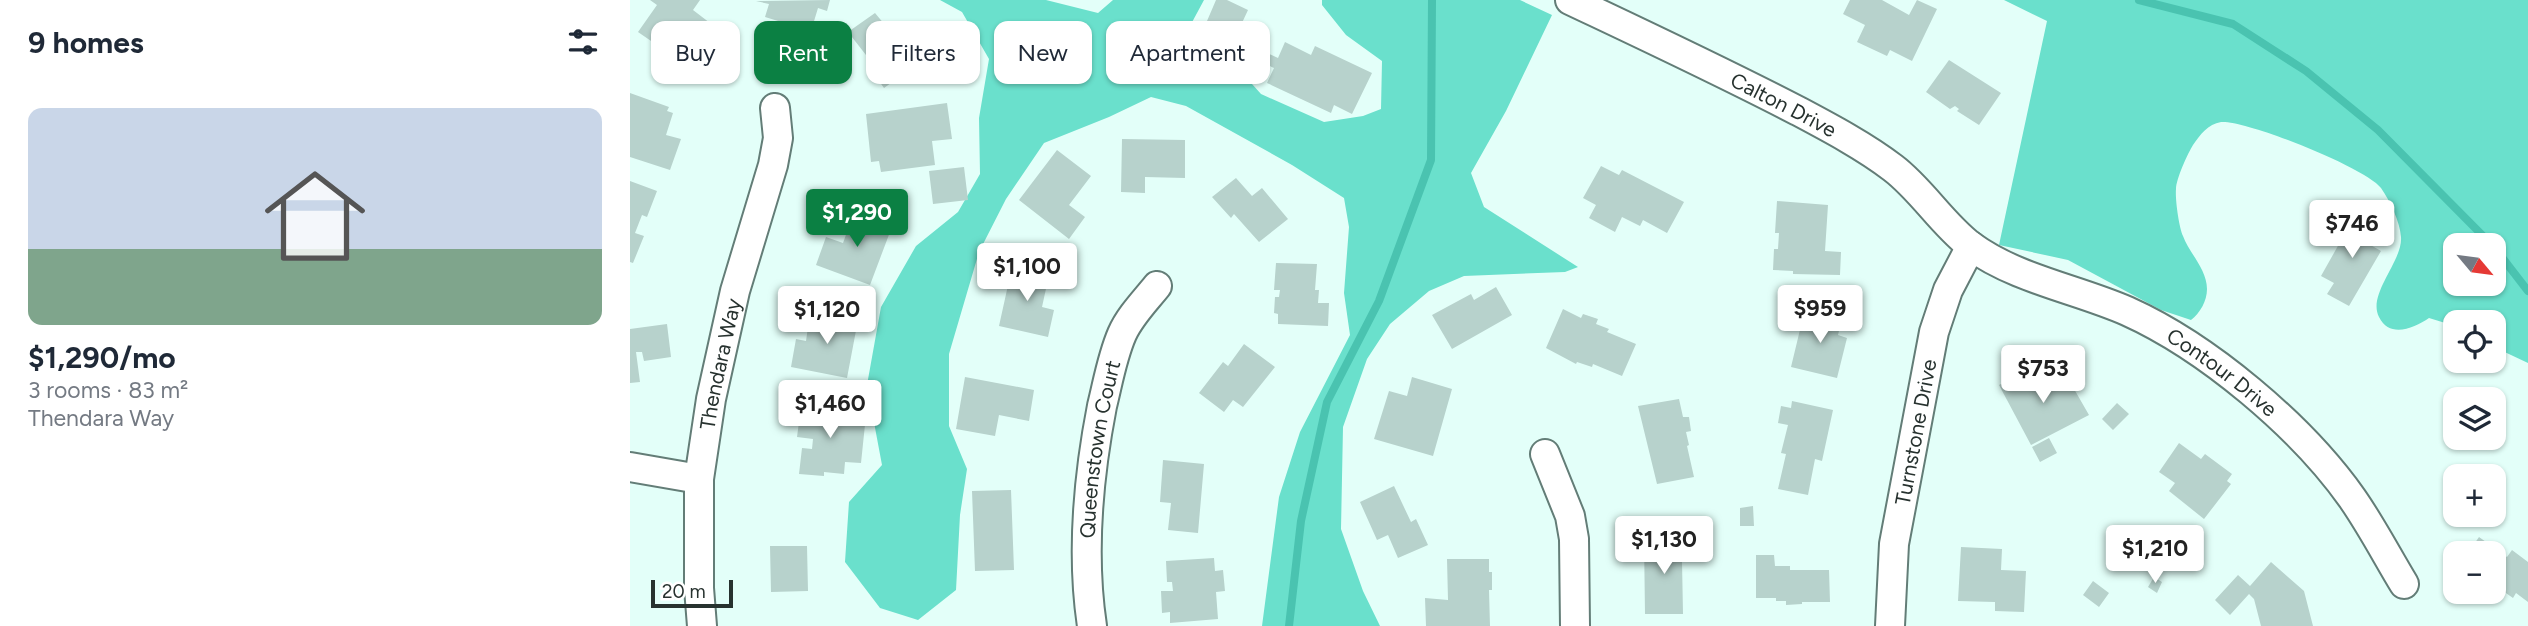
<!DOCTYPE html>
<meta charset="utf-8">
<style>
body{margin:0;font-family:Figtree,sans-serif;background:#f6f6f7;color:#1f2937;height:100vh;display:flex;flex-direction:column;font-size:26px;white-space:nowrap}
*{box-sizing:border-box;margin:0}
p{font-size:23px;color:#747a83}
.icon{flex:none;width:38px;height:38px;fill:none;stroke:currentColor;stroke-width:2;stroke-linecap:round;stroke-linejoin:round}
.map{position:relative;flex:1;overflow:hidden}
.drawer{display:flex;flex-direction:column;background:#fff;width:630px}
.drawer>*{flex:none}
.guide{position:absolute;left:21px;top:21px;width:665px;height:63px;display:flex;gap:14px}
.needle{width:46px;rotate:119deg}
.tools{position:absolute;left:1813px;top:233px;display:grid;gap:14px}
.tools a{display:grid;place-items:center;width:63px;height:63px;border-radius:14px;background:#fff;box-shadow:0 2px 5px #0004;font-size:35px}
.scale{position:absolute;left:21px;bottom:18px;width:82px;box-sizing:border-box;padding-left:7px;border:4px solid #27322f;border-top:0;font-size:19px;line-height:24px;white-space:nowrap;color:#27322f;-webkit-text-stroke:5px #fff;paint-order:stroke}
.price{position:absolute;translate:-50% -60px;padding:0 16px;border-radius:7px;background:#fff;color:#222;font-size:23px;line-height:46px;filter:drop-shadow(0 2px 4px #0008)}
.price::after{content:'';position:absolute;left:50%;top:42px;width:21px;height:16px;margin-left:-10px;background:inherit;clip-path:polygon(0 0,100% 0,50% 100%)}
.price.on{background:#0b8043;color:#fff}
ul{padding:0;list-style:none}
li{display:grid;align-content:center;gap:14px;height:371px;padding:0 28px}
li+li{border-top:2px solid #e0e1e3}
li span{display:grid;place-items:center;height:217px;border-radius:14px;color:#555}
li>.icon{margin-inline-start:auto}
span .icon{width:126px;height:126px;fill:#fffc;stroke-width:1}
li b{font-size:30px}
h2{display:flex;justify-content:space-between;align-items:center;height:84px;padding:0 28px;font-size:30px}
.chip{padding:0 24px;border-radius:14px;background:#fff;box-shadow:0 2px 5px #0004;font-size:24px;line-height:63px}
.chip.on{background:#0b8043;color:#fff}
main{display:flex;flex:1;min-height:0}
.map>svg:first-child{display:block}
.forest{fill:#6ae0cc;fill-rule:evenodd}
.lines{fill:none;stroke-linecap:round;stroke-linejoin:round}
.stream{stroke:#4ac3b0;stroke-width:8}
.building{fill:#b7d2cc}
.minor-casing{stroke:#637d77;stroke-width:32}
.minor{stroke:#fff;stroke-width:28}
.labels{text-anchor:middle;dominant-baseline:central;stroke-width:7;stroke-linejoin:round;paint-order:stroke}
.street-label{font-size:21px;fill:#27322f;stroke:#fff}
</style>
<main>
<section class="drawer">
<h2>9 homes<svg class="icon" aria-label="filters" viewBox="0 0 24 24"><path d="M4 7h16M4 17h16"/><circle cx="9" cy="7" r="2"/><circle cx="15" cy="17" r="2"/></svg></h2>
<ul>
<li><span style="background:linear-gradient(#c9d6e8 65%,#7fa58c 0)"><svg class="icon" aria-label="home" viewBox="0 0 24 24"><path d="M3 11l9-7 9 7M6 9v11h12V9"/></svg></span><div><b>$1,290/mo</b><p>3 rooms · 83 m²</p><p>Thendara Way</p></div></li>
</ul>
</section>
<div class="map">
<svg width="1898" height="626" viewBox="0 0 1898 626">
<rect width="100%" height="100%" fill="#e3fff9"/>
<!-- forest -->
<path class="forest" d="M310 0H416L468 13 483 0H574L560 26 569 48 613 74 631 94 694 122 733 116 751 109 752 61 716 35 692 5V0H890L922 15 876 111 841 173 854 207 948 267 935 272 834 276 799 291 760 324 737 359 713 427 711 529 733 591 750 626H632L649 497 670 432 720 335 714 293 719 227 714 198 662 165 556 106 521 97 479 117 414 143 376 199 349 252 319 354V426L337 469 330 515 326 590 288 620 250 608 215 562 219 502 252 465 237 385 251 307 286 246 328 212 350 174 349 118 359 59 332 12Z
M1374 0H1898V363L1864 347V322H1825V326L1799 318C1784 328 1760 339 1749 317 1737 294 1773 261 1771 237 1770 222 1760 201 1751 188 1736 168 1617 120 1591 122 1578 124 1570 135 1563 145 1558 153 1546 179 1546 189 1545 199 1549 227 1553 236 1559 253 1577 269 1577 289 1577 301 1570 313 1561 320L1531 310 1438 260 1369 245 1417 21ZM1864 245V284H1825V245Z"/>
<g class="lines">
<!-- stream -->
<path class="stream" d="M1509 0 1603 24 1676 71 1748 130 1862 245
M1864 247 1898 291
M659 626 671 521 697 402 749 301 801 160 802 0"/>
</g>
<!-- building -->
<path class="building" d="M20 0H70L63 10 80 23 53 63 8 32 27 5Z
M200 0 197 11 188 8 181 31 135 17 139 4 126 1Z
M586 0H597L618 10 605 38 648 58 655 42 681 55 685 46 742 73 722 114 704 105 701 113 637 83 644 68 571 35Z
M1220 0H1252L1279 15 1287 0 1307 9 1282 61 1260 50 1257 56 1227 42 1235 25 1213 14Z
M245 13 255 25 261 21 267 29 272 25 296 58 254 88 239 67 243 64 218 32Z
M1319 60 1371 93 1349 125 1327 111 1329 109 1325 106 1320 109 1296 92Z
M0 93 39 107 37 111 43 113 36 135 51 139 40 170 0 157Z
M317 103 322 139 302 141 305 165 251 172 249 161 241 162 236 114Z
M492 139 555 140V178L515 177V193L491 192Z
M427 150 461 176 439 205 455 217 439 239 389 200Z
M971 166 989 175 992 170 1054 202 1037 233 1013 220 1010 226 992 217 985 232 959 218 966 205 953 198Z
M334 167 338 200 303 204 299 171Z
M606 178 622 196 632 188 658 219 629 242 604 214 601 218 582 197Z
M0 181 27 191 17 217 12 215 5 233 14 236 3 263 0 262Z
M1147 201 1198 205 1195 251 1211 252 1210 275 1163 274V271L1143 270 1144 249H1148L1149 233H1145Z
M225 210 263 224 240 285 186 265 196 237 213 243Z
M1727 212 1747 224 1737 243 1751 251 1719 306 1697 294 1704 283 1691 276Z
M646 263 687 264 685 290H689L688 303H699L698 326 648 324V314L644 313 645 297H649L650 290H644Z
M382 267 419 275 412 307 424 310 418 337 369 326Z
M866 287 882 315 822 349 802 315 841 294 844 300Z
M933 309 951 318 953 314 968 319 966 324 979 329 977 332 1006 344 992 376 963 364 962 367 947 362 946 364 916 348Z
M1175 309 1212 318 1208 335 1217 338 1207 378 1161 367Z
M190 312 228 320 217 378 161 367 166 339 176 341 178 327 187 329Z
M37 324 41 357 14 361 12 352H6L10 382 0 383V329Z
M614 344 645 367 613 407 603 400 594 412 569 393 593 362 598 366Z
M1399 369 1410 388 1436 375 1459 415 1401 445 1369 385Z
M335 377 404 390 399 421 369 415 365 436 326 429Z
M782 377 822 389 803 456 744 439 759 391 777 396Z
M1049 399 1053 417H1059L1061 431 1056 432 1059 445 1057 446 1064 477 1027 484 1008 406Z
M1162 401 1203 410 1192 461 1185 459 1178 495 1148 489 1156 454 1151 453 1158 425 1148 423 1151 406 1161 408Z
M1487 403 1499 414 1483 430 1472 419Z
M171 407 236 415 231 463 215 462 214 474 194 472V476L169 474 172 448 182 449 183 439 167 437Z
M1419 438 1427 453 1410 462 1402 447Z
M1549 443 1571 459 1575 454 1602 474 1597 481 1601 484 1574 519 1539 491 1545 483 1529 472Z
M533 460 574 464 568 533 538 530 541 503 530 502Z
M764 486 781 522 786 519 798 545 768 558 758 535 747 540 730 502Z
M381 490 384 570 345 571 342 491Z
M1123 506 1124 526H1110V508Z
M1849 537 1877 557 1882 550 1898 562V602L1886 593 1883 598 1873 591 1865 601 1852 592H1864V553H1838Z
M1055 538V561H1052L1053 614H1015L1014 539Z
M140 546H177L178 591 141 592Z
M1331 547 1372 549 1371 570 1396 571 1394 612 1365 611V602L1328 601Z
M1126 555H1144L1145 566H1160V570H1199L1200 602H1172V604L1156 605V601H1146V598H1126Z
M584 558 585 571 593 570 595 591 586 592 588 619 540 623V612L532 613 531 591H543L542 582H537L536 561Z
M817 559H859V572H862V590H859L860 626H796L795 598 818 600Z
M1641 562 1674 591 1683 626H1631L1624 599 1619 594 1600 615 1585 600 1608 575 1620 586Z
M1524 577 1532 582 1527 593 1518 587Z
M1463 581 1479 593 1469 607 1453 595Z"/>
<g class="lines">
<defs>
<g id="minor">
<path id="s1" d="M940 0C1016 36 1093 72 1168 111 1200 128 1234 146 1263 168 1292 190 1312 224 1341 246 1386 279 1447 289 1497 311 1577 347 1671 426 1722 498 1741 525 1757 556 1774 584"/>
<path d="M915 454 940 516 944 539 945 626"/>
<path d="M0 467 69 479"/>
<path id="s2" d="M72 626 69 588V479L81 399 105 291 143 165 148 138 145 108"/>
<path id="s3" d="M462 626C451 553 458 478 472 406 478 382 482 357 492 334 500 316 515 301 527 286"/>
<path id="s4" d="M1260 626 1264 544 1304 332 1318 290 1341 246"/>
</g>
</defs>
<!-- minor casing -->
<use href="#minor" class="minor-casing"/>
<!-- minor -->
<use href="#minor" class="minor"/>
</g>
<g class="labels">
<!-- street labels -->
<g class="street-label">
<text stroke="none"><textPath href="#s1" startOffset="238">Calton Drive</textPath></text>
<text stroke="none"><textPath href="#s2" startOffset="264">Thendara Way</textPath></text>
<text stroke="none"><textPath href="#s1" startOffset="758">Contour Drive</textPath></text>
<text stroke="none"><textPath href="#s4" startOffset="196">Turnstone Drive</textPath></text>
<text stroke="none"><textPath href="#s3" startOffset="178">Queenstown Court</textPath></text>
</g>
</g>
</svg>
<div class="tools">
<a><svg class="needle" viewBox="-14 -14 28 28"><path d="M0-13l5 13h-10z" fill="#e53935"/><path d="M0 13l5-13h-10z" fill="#747a83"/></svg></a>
<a><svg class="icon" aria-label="locate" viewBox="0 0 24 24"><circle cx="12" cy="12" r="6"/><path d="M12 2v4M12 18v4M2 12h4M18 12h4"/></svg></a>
<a><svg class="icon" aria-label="layers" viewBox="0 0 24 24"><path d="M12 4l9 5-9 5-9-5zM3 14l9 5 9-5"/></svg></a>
<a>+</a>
<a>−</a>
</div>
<div class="scale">20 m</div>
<b class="price on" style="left:227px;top:249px">$1,290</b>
<b class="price" style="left:1722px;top:260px">$746</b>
<b class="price" style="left:397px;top:303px">$1,100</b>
<b class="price" style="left:1190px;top:345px">$959</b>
<b class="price" style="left:197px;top:346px">$1,120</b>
<b class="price" style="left:1413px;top:405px">$753</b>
<b class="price" style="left:200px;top:440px">$1,460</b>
<b class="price" style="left:1034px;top:576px">$1,130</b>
<b class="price" style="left:1525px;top:585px">$1,210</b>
<div class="guide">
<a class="chip">Buy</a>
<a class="chip on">Rent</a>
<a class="chip">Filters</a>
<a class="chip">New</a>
<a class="chip">Apartment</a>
</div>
</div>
</main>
